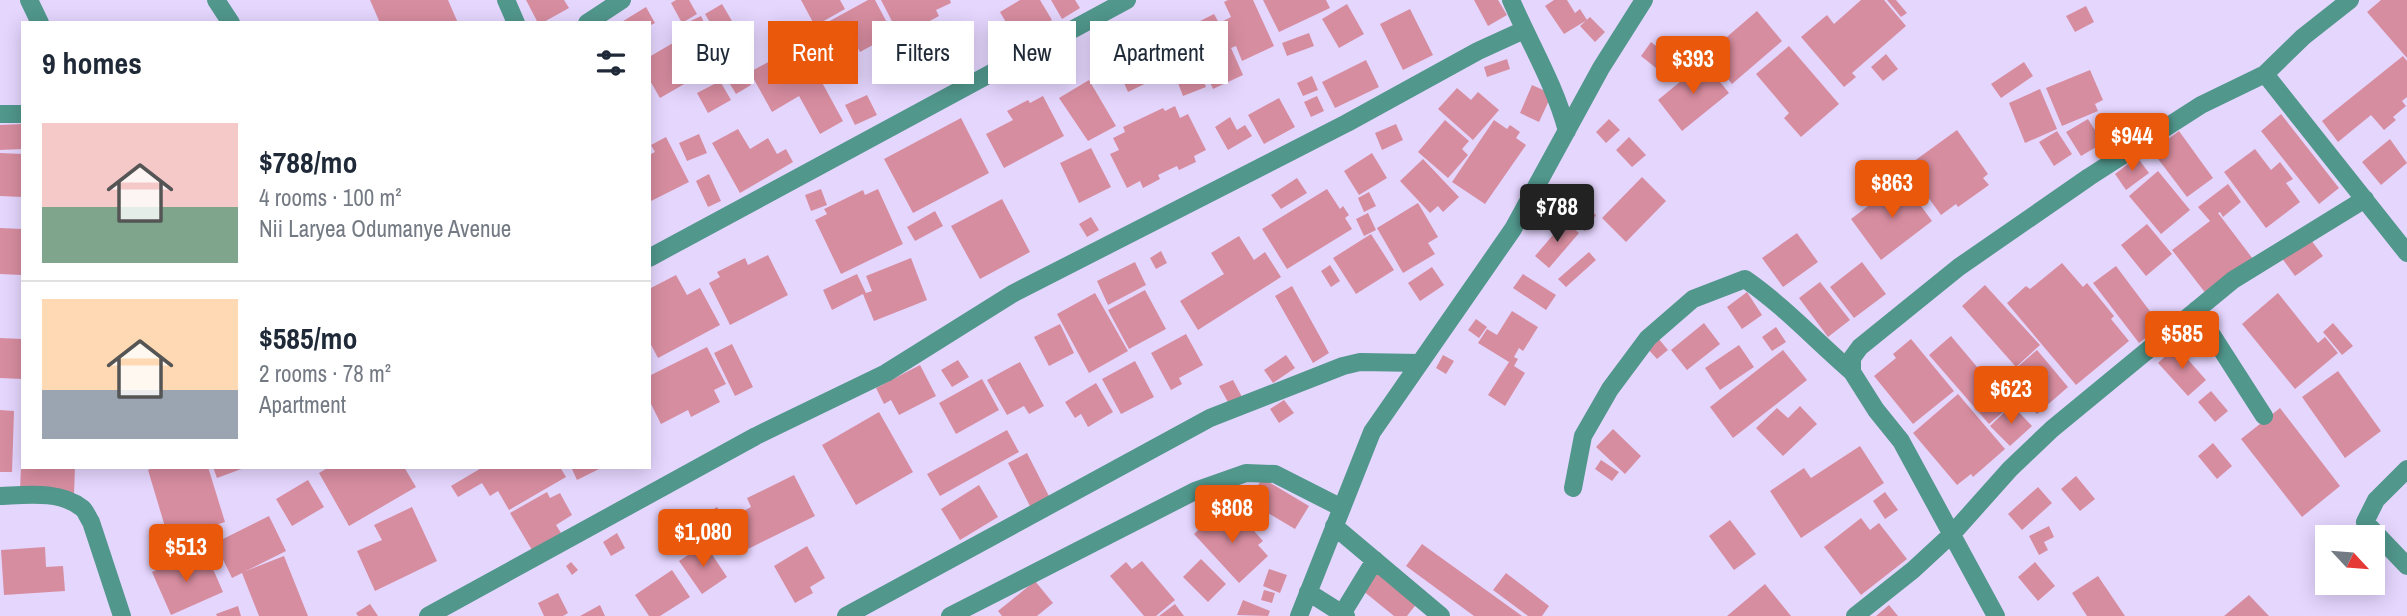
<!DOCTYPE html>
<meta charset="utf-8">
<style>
body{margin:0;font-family:"Archivo Narrow",sans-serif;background:#f2f2f3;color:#1f2937;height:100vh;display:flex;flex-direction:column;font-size:26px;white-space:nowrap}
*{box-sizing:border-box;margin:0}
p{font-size:23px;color:#747a83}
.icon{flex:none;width:38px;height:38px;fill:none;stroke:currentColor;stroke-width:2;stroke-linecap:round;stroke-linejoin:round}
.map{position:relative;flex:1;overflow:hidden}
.details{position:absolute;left:21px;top:21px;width:630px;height:448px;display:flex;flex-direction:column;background:#fff;border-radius:0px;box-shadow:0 4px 18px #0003}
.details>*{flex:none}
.hud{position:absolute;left:672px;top:21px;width:665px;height:63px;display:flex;gap:14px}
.needle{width:46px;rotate:116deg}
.tools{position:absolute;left:2315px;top:525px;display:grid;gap:14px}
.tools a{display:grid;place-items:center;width:70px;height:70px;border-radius:0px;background:#fff;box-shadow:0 4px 18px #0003;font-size:35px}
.price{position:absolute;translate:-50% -60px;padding:0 16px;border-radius:7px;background:#ea580c;color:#fff;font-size:23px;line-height:46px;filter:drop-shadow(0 2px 4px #0008)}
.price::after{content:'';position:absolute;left:50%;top:42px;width:21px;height:16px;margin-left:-10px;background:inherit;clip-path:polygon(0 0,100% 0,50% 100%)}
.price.current{background:#222;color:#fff}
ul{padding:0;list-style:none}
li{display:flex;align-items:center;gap:21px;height:175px;padding:0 21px}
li+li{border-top:2px solid #e0e1e3}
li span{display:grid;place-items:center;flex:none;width:196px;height:140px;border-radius:0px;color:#555}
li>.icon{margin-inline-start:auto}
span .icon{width:84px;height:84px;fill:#fffc;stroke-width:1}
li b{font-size:30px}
h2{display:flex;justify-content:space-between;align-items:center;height:84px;padding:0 21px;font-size:30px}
.chip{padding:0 24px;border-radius:0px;background:#fff;box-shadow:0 4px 18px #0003;font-size:24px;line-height:63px}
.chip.current{background:#ea580c;color:#fff}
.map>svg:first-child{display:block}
.building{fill:#d78da0}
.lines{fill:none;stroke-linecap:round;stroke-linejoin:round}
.minor{stroke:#51978c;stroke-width:18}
</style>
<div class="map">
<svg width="2407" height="616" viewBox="0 0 2407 616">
<rect width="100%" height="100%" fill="#e5d6fe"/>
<!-- building -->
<path class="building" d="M370 0H448L458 23H380Z
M526 0H564L569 8 542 23H538Z
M676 0H689L697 14 682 23 671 3Z
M801 0H840L845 9 815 26Z
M868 0H875L893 34 860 52 855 43 821 62 806 34Z
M881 0H950L951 3 936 10 939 16 915 29 912 23 897 31Z
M1020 0H1040L1052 20 1017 41 1000 12Z
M1051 0H1075L1080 8 1062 19Z
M1228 0H1253L1274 46 1242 61 1236 46 1231 48 1243 75 1213 89 1196 51 1206 46 1196 23 1214 14 1219 23 1231 17 1224 2Z
M1263 0H1326L1330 8 1279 32Z
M1474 0H1498L1507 15 1488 26Z
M1554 0H1567L1575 13 1580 9 1587 20 1564 34 1545 6Z
M1861 0H1884L1906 26 1852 73 1856 77 1844 87 1801 37 1827 15 1834 24Z
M1887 0H1896L1907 13 1901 17Z
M2381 0H2407V58L2367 12Z
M722 4 732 21 715 31 705 14Z
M1347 4 1364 34 1339 48 1322 19Z
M2086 6 2094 22 2075 32 2066 16Z
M646 7 655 23 649 26V23H620Z
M1410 9 1433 55 1403 70 1380 24Z
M1757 11 1782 41 1732 84 1720 69 1727 63 1714 48Z
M701 16 711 37 690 47 680 26Z
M1590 17 1605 32 1595 42 1580 26Z
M1149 22 1171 71 1128 92 1106 42Z
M1309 33 1314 46 1287 56 1282 43Z
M1651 42 1672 58 1661 72 1641 56Z
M673 43 693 79 660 98 649 79V57Z
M1189 43 1206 87 1183 96 1166 52Z
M801 44 843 121 820 134 799 96 772 112 750 72Z
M1789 46 1839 104 1801 137 1784 118 1789 113 1756 74Z
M720 48 727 61 718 65 711 53Z
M1886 54 1898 69 1883 81 1871 67Z
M2403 56 2407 61V97L2402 101 2406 106 2393 117 2396 120 2384 130 2371 115 2338 142 2322 121Z
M1507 59 1510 69 1487 77 1484 67Z
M1366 60 1379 87 1335 108 1322 82Z
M1704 62 1729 93 1682 131 1658 100Z
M2024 62 2033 76 2001 98 1991 84Z
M742 70 751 85 736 94 727 79Z
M2090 70 2103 100 2095 104 2098 111 2062 126 2046 88Z
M1312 76 1318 90 1303 96 1297 83Z
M1089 80 1116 126 1088 141 1059 98Z
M720 81 731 100 708 113 697 93Z
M1532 85 1552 94 1539 122 1520 113Z
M1457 88 1471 100 1478 92 1499 110 1473 140 1438 109Z
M2040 89 2057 129 2025 143 2009 103Z
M867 95 877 115 855 125 845 105Z
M1043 96 1064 136 1004 168 986 134 1013 120 1007 111 1028 100 1030 103Z
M1317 96 1324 111 1311 117 1304 102Z
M1279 98 1295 127 1264 144 1248 115Z
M1175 106 1180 118 1188 114 1206 150 1194 156 1196 162 1179 170 1177 166 1158 175 1160 179 1143 188 1140 181 1127 188 1110 154 1119 150 1113 138 1125 132 1123 127 1163 108 1165 111Z
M2281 114 2339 188 2319 204 2261 131Z
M1230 117 1237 130 1245 125 1252 136 1228 150 1215 127Z
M961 118 989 173 913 213 884 159Z
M1609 119 1620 130 1606 143 1596 132Z
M2088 119 2103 143 2081 156 2066 132Z
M1445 120 1469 141 1462 149 1468 155 1448 178 1418 152Z
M1494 120 1507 129 1510 125 1520 132 1516 138 1526 145 1485 204 1452 182Z
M23 124V149L0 150V125Z
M1396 124 1403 140 1382 150 1375 133Z
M738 129 750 149 768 138 777 154 786 149 793 162 740 193 712 143Z
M1957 130 1988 174 1983 178 1989 185 1958 207 1956 204 1941 215 1906 167Z
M2057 131 2072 154 2054 166 2039 142Z
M2179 131 2213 178 2187 197 2152 151Z
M699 134 707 153 687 161 679 143Z
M666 137 689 182 649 202V155L655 152 651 145Z
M1629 137 1646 155 1632 167 1616 150Z
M2390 139 2407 163 2381 185 2362 162Z
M1091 148 1111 187 1079 203 1060 163Z
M2255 149 2271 170 2280 162 2293 179 2286 183 2300 202 2266 228 2224 172Z
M0 153 23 154V197L0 196Z
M1372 153 1387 178 1359 195 1344 171Z
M2137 157 2149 173 2126 190 2115 174Z
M1423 159 1459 197 1443 212 1438 206 1430 213 1400 181Z
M1876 168 1885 182 1867 194 1857 180Z
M2158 171 2190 210 2161 234 2129 196Z
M709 174 721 201 708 207 696 181Z
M1642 177 1666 201 1626 242 1602 218Z
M1297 178 1307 193 1281 209 1271 195Z
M1902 180 1932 221 1881 260 1851 219Z
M2228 184 2241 202 2223 217 2220 212 2218 213 2253 259 2207 295 2172 250 2210 221 2198 207Z
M1556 188 1573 199 1561 217 1544 206Z
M821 189 827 205 811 211 805 195Z
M878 189 903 244 841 274 815 220 827 214 824 209 863 190 865 195Z
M1327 189 1340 209 1343 206 1349 215 1345 218 1352 229 1287 269 1262 229Z
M1369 192 1376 206 1364 212 1358 198Z
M1002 199 1030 252 980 279 951 226Z
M1578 202 1596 215 1585 231 1567 219Z
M1418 203 1438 237 1428 243 1435 254 1403 273 1377 228Z
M935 211 943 226 915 241 907 227Z
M1368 213 1376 230 1364 236 1356 219Z
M1091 217 1099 230 1087 237 1079 224Z
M1565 221 1579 233 1549 268 1535 256Z
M2147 224 2172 254 2146 276 2121 245Z
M0 228 23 229 22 275 0 274Z
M1797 233 1818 262 1783 287 1762 258Z
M1371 234 1394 270 1356 294 1333 258Z
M1239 236 1254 260 1265 252 1281 277 1198 330 1180 301 1224 274 1211 253Z
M2308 236 2323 256 2295 276 2281 257Z
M1161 251 1167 263 1156 269 1150 258Z
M1589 252 1596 260 1566 287 1558 279Z
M768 255 788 295 730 325 709 283 720 277 717 272 745 258 748 265Z
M911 258 927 300 874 321 863 294 832 310 823 290 857 274 866 293 872 291 866 276Z
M1135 262 1146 285 1108 305 1097 281Z
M1862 262 1886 294 1854 318 1830 287Z
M2062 263 2083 287 2087 283 2114 316 2111 319 2129 341 2076 385 2007 303 2026 286 2030 289Z
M1330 265 1340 281 1331 287 1321 271Z
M2116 266 2161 326 2139 343 2093 283Z
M1432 267 1444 285 1420 301 1408 283Z
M1523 274 1556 295 1546 310 1513 288Z
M676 275 687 295 700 288 720 325 658 358 649 341V289Z
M1820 282 1850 320 1828 337 1799 298Z
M1985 285 2040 345 2016 367 1962 306Z
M1292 286 1329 353 1313 363 1275 296Z
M1145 290 1166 329 1129 349 1108 310Z
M1747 292 1762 315 1742 329 1727 307Z
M1095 293 1128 351 1089 373 1057 314Z
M2278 293 2318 343 2325 337 2338 353 2295 389 2242 324Z
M1512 311 1538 327 1523 351 1519 348 1514 357 1518 359 1514 366 1525 373 1505 406 1488 395 1509 362 1478 343 1487 329 1497 335Z
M1476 319 1487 327 1479 338 1468 330Z
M1704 323 1720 344 1687 370 1671 350Z
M2333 323 2353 346 2342 355 2323 332Z
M1060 324 1074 353 1049 366 1034 337Z
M1776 327 1786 342 1772 351 1762 337Z
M1186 334 1203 365 1179 378 1182 384 1171 390 1151 353Z
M1951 336 2010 406 1989 424 1929 355Z
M0 338 23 339V379L0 378Z
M1658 338 1668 350 1657 359 1647 348Z
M1911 339 1954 391 1913 424 1874 376 1896 358 1893 354Z
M732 344 753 387 735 396 714 353Z
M1739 345 1754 367 1720 390 1705 368Z
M2176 346 2206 380 2188 396 2158 363Z
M707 347 726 384 714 390 720 402 691 417 688 410 661 424 649 400V376Z
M1783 350 1807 380 1733 438 1710 407Z
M2037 350 2068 387 2037 414 2006 377Z
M1286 355 1295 368 1273 383 1264 370Z
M1443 355 1454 361 1446 374 1436 368Z
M958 360 969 377 952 387 941 370Z
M1135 361 1154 397 1121 414 1102 379Z
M1020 362 1044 406 1029 414 1024 406 1007 415 987 380Z
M920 365 936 396 899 415 891 400 884 404 876 388Z
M2338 371 2381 431 2345 458 2302 397Z
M982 379 999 410 956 434 939 403Z
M1233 380 1242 397 1229 404 1219 386Z
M1096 383 1113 412 1088 427 1081 414 1075 418 1065 402Z
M2211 391 2228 411 2215 422 2198 402Z
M1958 394 2005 449 1973 477 1971 474 1957 485 1913 433Z
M1284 400 1294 413 1279 423 1270 409Z
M2012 405 2032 426 2010 446 1990 426Z
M1800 406 1817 424 1783 456 1756 428 1777 408 1788 418Z
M2280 408 2340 486 2302 517 2241 439Z
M0 410 14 411 12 472H0Z
M879 412 913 472 856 505 822 445Z
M1613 429 1641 456 1625 474 1596 447Z
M1007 430 1019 452 940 496 927 474Z
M2213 443 2232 466 2217 479 2198 456Z
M1860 446 1884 483 1801 538 1770 491 1804 468 1811 478Z
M1027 453 1051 500 1032 510 1008 463Z
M1601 460 1619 472 1612 481 1595 469Z
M21 467H75L74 494 20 491Z
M155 467H208L225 522 169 540 148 470Z
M213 467H244V468L217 478Z
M329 467H404L416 487 349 526 319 473Z
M483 467H560L566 477 509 510 498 491 490 496 482 483 458 497 451 486Z
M571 467H603L577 480Z
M794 475 815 516 748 549 732 517 751 507 747 498Z
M2076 476 2095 499 2080 511 2061 489Z
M1262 478 1309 506 1295 529 1249 502Z
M308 480 324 507 292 526 276 499Z
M979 485 998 517 960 540 941 509Z
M2038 487 2052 503 2022 530 2008 514Z
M547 492 550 498 560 493 572 515 556 525 561 533 532 550 510 513Z
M1885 492 1898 510 1885 519 1873 501Z
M412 507 437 561 375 591 357 551 382 540 374 525Z
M717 507 726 521 716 526 707 513Z
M1221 508 1240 529 1247 523 1263 541 1258 545 1268 556 1239 583 1194 534Z
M269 516 286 551 246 571 284 556 308 616H259L242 573 232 578 215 543Z
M1861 518 1870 530 1879 523 1907 559 1861 595 1824 547Z
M1730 520 1756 554 1734 570 1709 536Z
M2049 526 2054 537 2044 542 2048 550 2039 555 2029 536Z
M617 533 625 548 611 556 603 542Z
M705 544 727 577 702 594 679 561Z
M1422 544 1522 616H1474L1406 566Z
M807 546 825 578 810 587 813 593 795 603 774 566Z
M45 547 46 567 63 566 65 591 4 595 1 550Z
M191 554 197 568 210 562 223 592 171 615 152 572Z
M1201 559 1226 584 1208 602 1183 577Z
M1142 561 1175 600 1156 616H1144L1110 576 1126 562 1132 569Z
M571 562 578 570 572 575 566 566Z
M2035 562 2055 586 2038 601 2018 577Z
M1269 569 1287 575 1280 593 1263 586Z
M672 570 690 597 660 616H649L635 595Z
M1379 570 1418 602 1407 616H1394L1362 590Z
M1506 573 1549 606 1542 616H1528L1493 590Z
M2098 576 2125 616H2087L2072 593Z
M1035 581 1053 603 1037 616H1002L998 611Z
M1765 584 1791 616H1727Z
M1264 590 1275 593 1272 603 1261 600Z
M558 593 568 613 563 616H544L538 603Z
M2249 595 2269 616H2224Z
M1243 600 1270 611 1268 616 1237 615Z
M370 604 378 616H358L356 613Z
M1175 604 1184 616H1159Z
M600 605 605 616H580Z
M1889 605 1898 616H1876Z
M238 606 241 616H217L216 614Z"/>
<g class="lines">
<!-- minor -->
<path class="minor" d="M29 0 40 23
M216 0 231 23
M506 0 516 23
M1511 0C1530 44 1555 85 1567 131
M587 23 622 0
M2265 74 2407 253
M0 114H23
M649 258 1127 0
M2196 310 2264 416
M2407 469 2376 500 2365 522 2407 566
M1573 488 1583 436 1610 389 1648 338 1693 299 1745 279C1784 306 1816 341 1852 372
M0 496C25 495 60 490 82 508 86 511 88 518 91 522L122 616
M1334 526 1441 616
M1308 592 1346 616
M1342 614 1375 560
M428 616 756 436 886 373 1014 293 1347 123 1478 51 1524 30
M846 616 1210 418 1343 366 1360 362 1420 363
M950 616 1195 491 1246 473 1275 474 1342 508
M1299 616 1372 432 1513 229 1601 68 1644 0
M1855 616 1913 570 1952 534 2010 469 2052 429 2233 280 2365 199
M1996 616 1901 441 1876 410 1852 372V358L1860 347 1959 267 2089 177 2201 105 2265 74 2303 37 2350 0"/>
</g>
</svg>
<div class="tools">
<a><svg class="needle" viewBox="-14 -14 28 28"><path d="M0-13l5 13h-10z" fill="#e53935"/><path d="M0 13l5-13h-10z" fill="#747a83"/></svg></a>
</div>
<b class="price" style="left:1693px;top:96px">$393</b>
<b class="price" style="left:2132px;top:173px">$944</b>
<b class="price" style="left:1892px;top:220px">$863</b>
<b class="price current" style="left:1557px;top:244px">$788</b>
<b class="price" style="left:2182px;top:371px">$585</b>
<b class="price" style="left:2011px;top:426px">$623</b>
<b class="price" style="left:1232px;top:545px">$808</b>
<b class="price" style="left:703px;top:569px">$1,080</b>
<b class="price" style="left:186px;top:584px">$513</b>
<div class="hud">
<a class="chip">Buy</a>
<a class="chip current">Rent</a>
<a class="chip">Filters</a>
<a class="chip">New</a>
<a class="chip">Apartment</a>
</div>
<section class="details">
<h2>9 homes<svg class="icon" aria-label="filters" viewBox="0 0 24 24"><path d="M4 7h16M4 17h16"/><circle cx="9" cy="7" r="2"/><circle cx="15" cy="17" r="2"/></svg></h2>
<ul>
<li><span style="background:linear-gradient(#f6c9c9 60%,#7fa58c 0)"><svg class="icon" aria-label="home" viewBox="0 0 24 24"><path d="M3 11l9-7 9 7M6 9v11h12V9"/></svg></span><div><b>$788/mo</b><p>4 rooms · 100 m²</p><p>Nii Laryea Odumanye Avenue</p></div></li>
<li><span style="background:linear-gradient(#ffd9b3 65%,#9aa5b1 0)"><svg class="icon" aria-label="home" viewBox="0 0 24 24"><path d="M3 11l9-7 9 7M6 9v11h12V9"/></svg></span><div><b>$585/mo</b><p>2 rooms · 78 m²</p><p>Apartment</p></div></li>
</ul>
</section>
</div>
